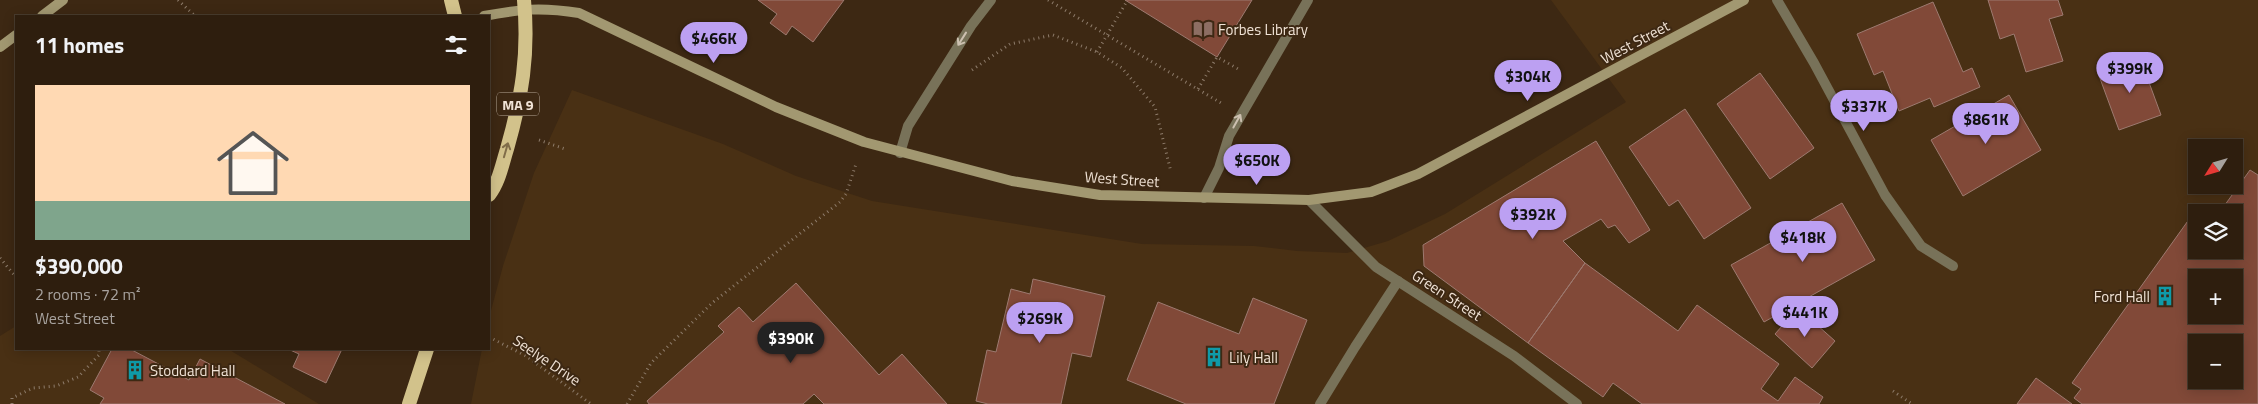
<!DOCTYPE html>
<meta charset="utf-8">
<style>
body{margin:0;font-family:"Titillium Web",sans-serif;background:#362717;color:#f1f3f6;height:100vh;display:flex;flex-direction:column;font-size:19px;white-space:nowrap}
*{box-sizing:border-box;margin:0}
p{font-size:16px;color:#a7a29e}
.icon{flex:none;width:28px;height:28px;fill:none;stroke:currentColor;stroke-width:2;stroke-linecap:round;stroke-linejoin:round}
.map{position:relative;flex:1;overflow:hidden}
.sheet{position:absolute;left:15px;top:15px;width:475px;height:335px;display:flex;flex-direction:column;background:#2e1e0e;border-radius:0px;box-shadow:0 2px 12px #0003,0 0 0 1px #493c2e}
.sheet>*{flex:none}
.needle{width:32px;rotate:233deg}
.fabs{position:absolute;left:2188px;top:139px;display:grid;gap:10px}
.fabs a{display:grid;place-items:center;width:55px;height:55px;border-radius:0px;background:#2e1e0e;box-shadow:0 2px 12px #0003,0 0 0 1px #493c2e;font-size:25px}
.price{position:absolute;translate:-50% -42px;padding:0 11px;border-radius:18px;background:#bca0f2;color:#111;font-size:16px;line-height:32px;filter:drop-shadow(0 1px 2px #0008)}
.price::after{content:'';position:absolute;left:50%;top:30px;width:15px;height:11px;margin-left:-8px;background:inherit;clip-path:polygon(0 0,100% 0,50% 100%)}
.price.current{background:#222;color:#fff}
ul{padding:0;list-style:none}
li{display:grid;align-content:center;gap:10px;height:265px;padding:0 20px}
li+li{border-top:1px solid #493c2e}
li span{display:grid;place-items:center;height:155px;border-radius:0px;color:#555}
li>.icon{margin-inline-start:auto}
span .icon{width:90px;height:90px;fill:#fffc;stroke-width:1}
li b{font-size:21px}
h2{display:flex;justify-content:space-between;align-items:center;height:60px;padding:0 20px;font-size:21px}
.map>svg:first-child{display:block}
.built{fill:#493014;fill-rule:evenodd}
.building{fill:#814938;stroke:#9d7a70;fill-rule:evenodd}
.lines{fill:none;stroke-linecap:round;stroke-linejoin:round}
.path{stroke:#8e7c6b;stroke-width:3;stroke-dasharray:1 4;stroke-linecap:butt}
.service{stroke:#787259;stroke-width:10}
.minor{stroke:#787259;stroke-width:10}
.secondary{stroke:#a29871;stroke-width:10}
.trunk{stroke:#d2c28b;stroke-width:14}
.oneway{stroke:#ccc0b0}
.oneway2{stroke:#806d49}
.labels{text-anchor:middle;dominant-baseline:central;stroke-width:4;stroke-linejoin:round;paint-order:stroke}
.shield{fill:#3d2813;stroke:#baaa9b;stroke-width:1}
.shield-label{font-size:14px;font-weight:bold;fill:#f0e2d5}
.poi-label{font-size:15px;fill:#f0e2d5;stroke:#3d2813;text-anchor:start}
.street-label{font-size:15px;fill:#f0e2d5;stroke:#3d2813}
</style>
<div class="map">
<svg width="2258" height="404" viewBox="0 0 2258 404">
<rect width="100%" height="100%" fill="#3d2813"/>
<!-- built -->
<path class="built" d="M1551 0H2258V404H471L482 349H489V318L503 266 534 173 572 90 723 144 796 176 872 201 1142 244 1254 246 1297 251 1347 253 1388 241 1445 214 1626 102ZM2196 148H2234V185H2196ZM2196 212H2234V250H2196ZM2196 278H2234V315H2196ZM2196 342H2234V380H2196Z
M16 326V349H228L319 404H0V336Z"/>
<!-- building -->
<path class="building" d="M758 0H844L813 42 792 26 786 35 770 23 777 14Z
M1125 0H1252L1217 57Z
M1988 0H2058L2063 15 2049 19 2063 61 2026 72 2014 34 2000 39Z
M1933 2 1963 72 1972 68 1980 87 1934 107 1930 98 1899 111 1883 71 1874 75 1857 34Z
M2140 58 2161 115 2119 130 2098 73Z
M1760 73 1814 148 1770 179 1717 104Z
M2009 95 2041 150 1963 196 1931 140Z
M1685 109 1751 208 1704 239 1678 200 1669 206 1629 147Z
M1596 141 1650 230 1629 243 1615 225 1608 228 1601 219 1563 241 1585 263 1528 343 1424 266 1423 245Z
M2250 170 2258 175V404H2082L2074 398 2081 389 2072 383 2200 204 2210 211 2215 204 2222 209ZM2196 212H2234V250H2196ZM2196 278H2234V315H2196ZM2196 342H2234V380H2196Z
M1842 203 1875 260 1764 322 1731 265Z
M1585 263 1678 331 1697 305 1779 364 1761 389 1778 401 1795 377 1823 397 1819 404H1642L1613 383 1603 397 1528 343Z
M1033 279 1105 296 1091 357 1072 353 1061 404H988L976 401 987 350 996 352 1011 289 1030 294Z
M796 283 879 375 902 354 947 404H824L814 394 803 404H649L647 401 724 332 718 326 739 307 753 322Z
M1253 298 1307 320 1274 404H1186L1127 380 1158 302 1239 334Z
M1798 308 1835 341 1812 368 1775 334Z
M112 349H130L189 380 200 359 285 404H100L104 398 90 390Z
M288 349H342L326 383 293 367 299 354Z
M2036 378 2072 404H2017Z"/>
<g class="lines">
<!-- path -->
<path class="path" d="M178 0 195 16
M1048 0 1221 103
M1097 52 1127 1
M972 70 1010 44 1053 35 1097 52 1122 68 1155 107 1171 172
M1198 89 1217 57 1240 70
M539 140 565 149
M0 258 16 277
M489 337 526 356 591 404
M1893 391 1912 404
M12 404V398L33 388 56 386 78 377 99 355V349
M627 404 651 363 712 303 840 202 846 194 856 164"/>
<!-- service -->
<path class="service" d="M900 153 908 126 971 26 991 0
M1204 198 1219 168 1229 136 1308 0
M1320 404 1355 347 1398 281"/>
<!-- minor -->
<path class="minor" d="M1777 0 1814 63 1885 195 1921 246 1953 266
M1309 200 1376 267 1514 356 1577 404"/>
<!-- secondary -->
<path class="secondary" d="M42 16 63 0
M484 16C521 9 541 7 579 13L776 107 864 142 1012 181 1100 195 1309 200 1371 192 1418 174 1744 0
M0 47 16 35"/>
<!-- trunk -->
<path class="trunk" d="M451 0 455 16
M489 195C499 182 502 165 507 149 522 96 529 55 524 0
M409 404 427 349"/>
</g>
<!-- one-way arrows -->
<defs><path id="oneway-shaft" d="M-6 0H5M1.5-3L5.5 0L1.5 3" fill="none" stroke-width="1.6" stroke-linecap="round" stroke-linejoin="round" transform="scale(1.25)"/></defs>
<g class="oneway">
<use href="#oneway-shaft" transform="translate(962 39) rotate(122)"/>
<use href="#oneway-shaft" transform="translate(1237 121) rotate(-61)"/>
</g>
<use class="oneway2" href="#oneway-shaft" transform="translate(506 150) rotate(-74)"/>
<!-- icons -->
<defs>
<symbol id="library-bare" viewBox="-9 -9 18 18"><path d="M-6-4Q-3-5.5-.7-3.5V5Q-3 3-6 4ZM6-4Q3-5.5 .7-3.5V5Q3 3 6 4Z" fill="#8d6e63" stroke="#3d2813" stroke-width="2.5" paint-order="stroke"/></symbol>
<symbol id="building-bare" viewBox="-9 -9 18 18"><path d="M-4-6H4V6H1V3H-1V6H-4ZM-2.5-4.3h1.7v1.8h-1.7ZM.8-4.3h1.7v1.8H.8ZM-2.5-1h1.7V.8h-1.7ZM.8-1h1.7V.8H.8Z" fill="#0f9aa8" stroke="#3d2813" stroke-width="2.5" paint-order="stroke"/></symbol>
</defs>
<g fill-rule="evenodd">
<use href="#library-bare" x="1189" y="15" width="28" height="28"/>
<use href="#building-bare" x="2151" y="282" width="28" height="28"/>
<use href="#building-bare" x="1200" y="343" width="28" height="28"/>
<use href="#building-bare" x="121" y="356" width="28" height="28"/>
</g>
<g class="labels">
<!-- shield labels -->
<rect class="shield" x="497" y="92.5" width="42" height="23" rx="4"/>
<g class="shield-label">
<text x="518" y="104">MA 9</text>
</g>
<!-- poi labels -->
<g class="poi-label">
<text x="1218" y="29">Forbes Library</text>
<text x="2150" y="296" text-anchor="end">Ford Hall</text>
<text x="1229" y="357">Lily Hall</text>
<text x="150" y="370">Stoddard Hall</text>
</g>
<!-- street labels -->
<g class="street-label">
<text transform="translate(1635 42) rotate(-28)">West Street</text>
<text transform="translate(1122 179) rotate(4)">West Street</text>
<text transform="translate(1447 295) rotate(33)">Green Street</text>
<text transform="translate(547 360) rotate(34)">Seelye Drive</text>
</g>
</g>
</svg>
<div class="fabs">
<a><svg class="needle" viewBox="-14 -14 28 28"><path d="M0-13l5 13h-10z" fill="#e53935"/><path d="M0 13l5-13h-10z" fill="#a7a29e"/></svg></a>
<a><svg class="icon" aria-label="layers" viewBox="0 0 24 24"><path d="M12 4l9 5-9 5-9-5zM3 14l9 5 9-5"/></svg></a>
<a>+</a>
<a>−</a>
</div>
<b class="price" style="left:714px;top:64px">$466K</b>
<b class="price" style="left:2130px;top:94px">$399K</b>
<b class="price" style="left:1528px;top:102px">$304K</b>
<b class="price" style="left:1864px;top:132px">$337K</b>
<b class="price" style="left:1986px;top:145px">$861K</b>
<b class="price" style="left:1257px;top:186px">$650K</b>
<b class="price" style="left:1533px;top:240px">$392K</b>
<b class="price" style="left:1803px;top:263px">$418K</b>
<b class="price" style="left:1805px;top:338px">$441K</b>
<b class="price" style="left:1040px;top:344px">$269K</b>
<b class="price current" style="left:791px;top:364px">$390K</b>
<section class="sheet">
<h2>11 homes<svg class="icon" aria-label="filters" viewBox="0 0 24 24"><path d="M4 7h16M4 17h16"/><circle cx="9" cy="7" r="2"/><circle cx="15" cy="17" r="2"/></svg></h2>
<ul>
<li><span style="background:linear-gradient(#ffd9b3 75%,#7fa58c 0)"><svg class="icon" aria-label="home" viewBox="0 0 24 24"><path d="M3 11l9-7 9 7M6 9v11h12V9"/></svg></span><div><b>$390,000</b><p>2 rooms · 72 m²</p><p>West Street</p></div></li>
</ul>
</section>
</div>
